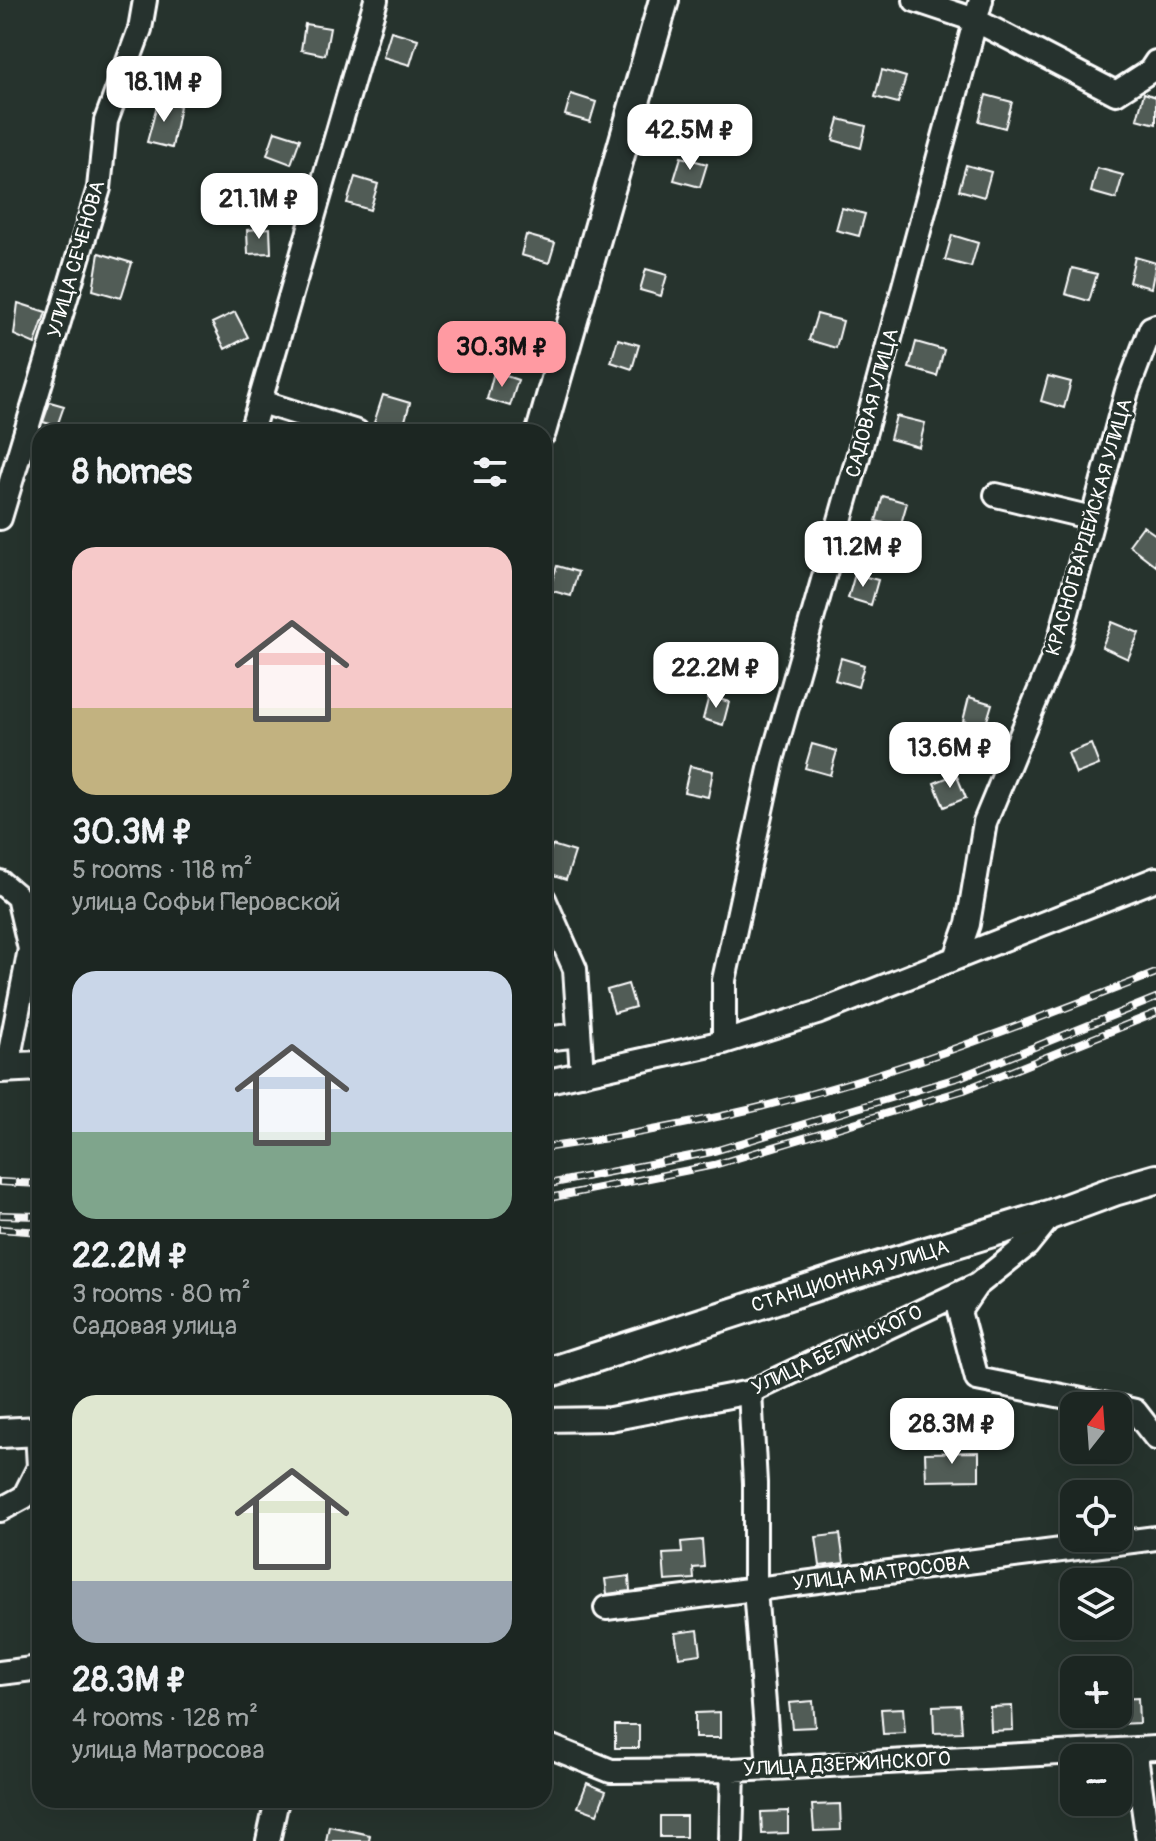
<!DOCTYPE html>
<meta charset="utf-8">
<style>
body{margin:0;font-family:Pangolin,sans-serif;background:#29322f;color:#f1f3f6;height:100vh;display:flex;flex-direction:column;font-size:30px;white-space:nowrap}
*{box-sizing:border-box;margin:0}
p{font-size:26px;color:#a0a5a5}
.icon{flex:none;width:44px;height:44px;fill:none;stroke:currentColor;stroke-width:2;stroke-linecap:round;stroke-linejoin:round}
.map{position:relative;flex:1;overflow:hidden}
.drawer{position:absolute;left:32px;top:424px;width:520px;height:1384px;display:flex;flex-direction:column;background:#1c2622;border-radius:24px;box-shadow:0 8px 32px #0002,0 0 0 2px #3a4340}
.drawer>*{flex:none}
.needle{width:52px;rotate:17deg}
.buttons{position:absolute;left:1060px;top:1392px;display:grid;gap:16px}
.buttons a{display:grid;place-items:center;width:72px;height:72px;border-radius:16px;background:#1c2622;box-shadow:0 8px 32px #0002,0 0 0 2px #3a4340;font-size:40px}
.price{position:absolute;translate:-50% -68px;padding:0 18px;border-radius:16px;background:#fff;color:#222;font-size:26px;line-height:52px;filter:drop-shadow(0 2px 4px #0008)}
.price::after{content:'';position:absolute;left:50%;top:48px;width:24px;height:18px;margin-left:-12px;background:inherit;clip-path:polygon(0 0,100% 0,50% 100%)}
.price.selected{background:#ff9aa2;color:#111}
ul{padding:0;list-style:none}
li{display:grid;align-content:center;gap:16px;height:424px;padding:0 40px}
li span{display:grid;place-items:center;height:248px;border-radius:24px;color:#555}
li>.icon{margin-inline-start:auto}
span .icon{width:144px;height:144px;fill:#fffc;stroke-width:1}
li b{font-size:34px}
h2{display:flex;justify-content:space-between;align-items:center;height:96px;padding:0 40px;font-size:34px}
.map>svg:first-child{display:block}
.building{fill:#515c57;stroke:#fff;stroke-width:2}
.lines{fill:none;stroke-linecap:round;stroke-linejoin:round}
.minor-casing{stroke:#fff;stroke-width:28}
.major-casing{stroke:#fff;stroke-width:34}
.minor{stroke:#26332d;stroke-width:22}
.major{stroke:#26332d;stroke-width:28}
.rail-casing{stroke:#fff;stroke-width:8}
.rail{stroke:#26332d;stroke-width:5;stroke-dasharray:15;stroke-linecap:butt}
.labels{text-anchor:middle;dominant-baseline:central;stroke-width:6;stroke-linejoin:round;paint-order:stroke}
.street-label{font-size:20px;fill:#fff;stroke:#26332d}
</style>
<div class="map">
<svg width="1156" height="1841" viewBox="0 0 1156 1841">
<rect width="100%" height="100%" fill="#26332d"/>
<filter id="ink" filterUnits="userSpaceOnUse"><feTurbulence type="fractalNoise" baseFrequency=".0125" numOctaves="2"/><feDisplacementMap in="SourceGraphic" scale="16" xChannelSelector="R" yChannelSelector="G"/><feConvolveMatrix kernelMatrix="1 2 1 2 8 2 1 2 1" color-interpolation-filters="sRGB"/></filter>
<g filter="url(#ink)">
<!-- building -->
<path class="building" d="M305 24 330 28 325 55 301 50Z
M391 31 418 39 410 65 383 57Z
M882 70 906 77 898 103 875 97Z
M1144 93 1156 97V124L1137 119Z
M571 94 596 102 590 122 565 115Z
M986 95 1012 102 1005 128 979 121Z
M159 98 180 106 172 148 147 142Z
M839 119 866 126 861 148 833 140Z
M275 131 300 139 291 164 267 155Z
M681 157 707 164 700 187 674 180Z
M966 165 991 172 984 197 959 190Z
M1097 168 1123 175 1116 199 1091 192Z
M355 177 378 184 370 210 347 203Z
M842 208 865 214 859 236 836 230Z
M270 228 271 253 248 254 247 230Z
M526 235 555 243 549 263 521 255Z
M952 235 978 243 971 267 945 260Z
M99 253 132 263 121 298 93 290Z
M1135 257 1156 263 1151 288 1129 282Z
M1072 268 1097 274 1089 301 1065 294Z
M646 269 667 275 661 296 640 290Z
M18 303 46 312 35 344 14 335Z
M235 312 248 337 225 349 212 323Z
M817 314 843 321 836 348 809 340Z
M618 339 639 345 632 369 611 362Z
M916 342 944 350 937 376 909 368Z
M494 372 518 380 510 406 487 399Z
M1048 376 1071 382 1064 408 1041 401Z
M383 395 410 403 402 431 374 423Z
M50 402 64 406 57 426 43 422Z
M896 416 925 423 919 447 890 439Z
M883 496 907 503 900 527 876 521Z
M1143 526 1156 535V566L1129 545Z
M557 566 578 572 571 596 549 590Z
M855 574 878 580 871 605 848 598Z
M1112 622 1139 633 1128 659 1102 647Z
M841 658 864 665 858 687 835 680Z
M709 696 729 702 723 725 703 719Z
M969 697 992 704 985 727 963 721Z
M812 744 837 751 830 775 805 768Z
M1091 744 1099 765 1076 774 1068 753Z
M690 766 713 771 708 797 684 792Z
M956 774 966 798 944 807 934 783Z
M552 845 575 852 566 880 544 873Z
M628 984 635 1007 614 1013 607 990Z
M979 1452V1480L926 1481 925 1453Z
M840 1534 844 1563 820 1566 816 1537Z
M702 1540 704 1567 693 1568 694 1579 665 1581 663 1554 682 1553 681 1542Z
M629 1576 630 1591 607 1594 605 1579Z
M698 1630 701 1654 679 1657 675 1633Z
M1138 1698 1139 1723 1118 1724V1699Z
M813 1701 815 1727 792 1728 789 1703Z
M960 1705 962 1732 934 1733 933 1706Z
M1012 1706 1013 1730 991 1731 990 1707Z
M903 1708 905 1733 883 1734 881 1709Z
M720 1712V1738H695V1713Z
M615 1725H639V1748H615Z
M587 1783 606 1791 597 1814 578 1807Z
M840 1804 841 1830 814 1831 812 1805Z
M788 1811V1833L762 1834 761 1812Z
M660 1816H686V1837H660Z
M329 1826 370 1835 369 1841H326Z"/>
<g class="lines">
<defs>
<path id="minor" d="M915 0 975 20 1116 93 1150 71 1156 62
M261 402 357 432
M251 432 376 0
M996 495 1092 518
M0 518 99 188 106 121 140 29 145 0
M0 882 18 897 30 949 7 1067
M544 899 575 969 582 1074
M956 958 968 924 985 822 1058 646 1127 391 1151 328 1156 326
M544 1039 579 1035
M724 1042V980L772 760 858 457 981 0
M544 1082 724 1042 817 1013 1156 879
M976 1286 959 1311 977 1379 1112 1406
M750 1392 755 1483V1589L769 1768
M1118 1407 1135 1411 1156 1438
M544 1420 610 1419 750 1392 977 1285 1027 1245 1052 1214
M0 1510 24 1497 39 1467 37 1431
M606 1608 1156 1538
M0 1673 40 1668
M544 1744 611 1771 733 1770 1156 1748
M1135 1749 1148 1841
M268 1841 277 1800
M731 1841 733 1770"/>
<path id="major" d="M541 432 664 0
M0 1068 40 1066
M544 1374 844 1277 1052 1214 1114 1191 1156 1179
M0 1433 40 1431"/>
</defs>
<!-- minor casing -->
<use href="#minor" class="minor-casing"/>
<!-- major casing -->
<use href="#major" class="major-casing"/>
<!-- minor -->
<use href="#minor" class="minor"/>
<!-- major -->
<use href="#major" class="major"/>
<defs>
<path id="rail" d="M544 1148C626 1136 708 1121 788 1100 914 1067 1035 1020 1156 973
M0 1182 40 1184
M544 1185 711 1152 960 1077 1156 998
M544 1199 714 1165 964 1090 1156 1013
M0 1215 40 1216
M0 1229 40 1232"/>
</defs>
<!-- rail casing -->
<use href="#rail" class="rail-casing"/>
<!-- rail -->
<use href="#rail" class="rail"/>
</g>
</g>
<g class="labels">
<!-- street labels -->
<g class="street-label">
<text transform="translate(76 259) rotate(-74)">УЛИЦА СЕЧЕНОВА</text>
<text transform="translate(872 403) rotate(-75)">САДОВАЯ УЛИЦА</text>
<text transform="translate(1089 527) rotate(-74)">КРАСНОГВАРДЕЙСКАЯ УЛИЦА</text>
<text transform="translate(850 1276) rotate(-17)">СТАНЦИОННАЯ УЛИЦА</text>
<text transform="translate(837 1350) rotate(-25)">УЛИЦА БЕЛИНСКОГО</text>
<text transform="translate(881 1573) rotate(-7)">УЛИЦА МАТРОСОВА</text>
<text transform="translate(847 1764) rotate(-3)">УЛИЦА ДЗЕРЖИНСКОГО</text>
</g>
</g>
</svg>
<div class="buttons">
<a><svg class="needle" viewBox="-14 -14 28 28"><path d="M0-13l5 13h-10z" fill="#e53935"/><path d="M0 13l5-13h-10z" fill="#a0a5a5"/></svg></a>
<a><svg class="icon" aria-label="locate" viewBox="0 0 24 24"><circle cx="12" cy="12" r="6"/><path d="M12 2v4M12 18v4M2 12h4M18 12h4"/></svg></a>
<a><svg class="icon" aria-label="layers" viewBox="0 0 24 24"><path d="M12 4l9 5-9 5-9-5zM3 14l9 5 9-5"/></svg></a>
<a>+</a>
<a>−</a>
</div>
<b class="price" style="left:164px;top:124px">18.1M ₽</b>
<b class="price" style="left:690px;top:172px">42.5M ₽</b>
<b class="price" style="left:259px;top:241px">21.1M ₽</b>
<b class="price selected" style="left:502px;top:389px">30.3M ₽</b>
<b class="price" style="left:863px;top:589px">11.2M ₽</b>
<b class="price" style="left:716px;top:710px">22.2M ₽</b>
<b class="price" style="left:950px;top:790px">13.6M ₽</b>
<b class="price" style="left:952px;top:1466px">28.3M ₽</b>
<section class="drawer">
<h2>8 homes<svg class="icon" aria-label="filters" viewBox="0 0 24 24"><path d="M4 7h16M4 17h16"/><circle cx="9" cy="7" r="2"/><circle cx="15" cy="17" r="2"/></svg></h2>
<ul>
<li><span style="background:linear-gradient(#f6c9c9 65%,#c2b280 0)"><svg class="icon" aria-label="home" viewBox="0 0 24 24"><path d="M3 11l9-7 9 7M6 9v11h12V9"/></svg></span><div><b>30.3M ₽</b><p>5 rooms · 118 m²</p><p>улица Софьи Перовской</p></div></li>
<li><span style="background:linear-gradient(#c9d6e8 65%,#7fa58c 0)"><svg class="icon" aria-label="home" viewBox="0 0 24 24"><path d="M3 11l9-7 9 7M6 9v11h12V9"/></svg></span><div><b>22.2M ₽</b><p>3 rooms · 80 m²</p><p>Садовая улица</p></div></li>
<li><span style="background:linear-gradient(#dfe7d0 75%,#9aa5b1 0)"><svg class="icon" aria-label="home" viewBox="0 0 24 24"><path d="M3 11l9-7 9 7M6 9v11h12V9"/></svg></span><div><b>28.3M ₽</b><p>4 rooms · 128 m²</p><p>улица Матросова</p></div></li>
</ul>
</section>
</div>
